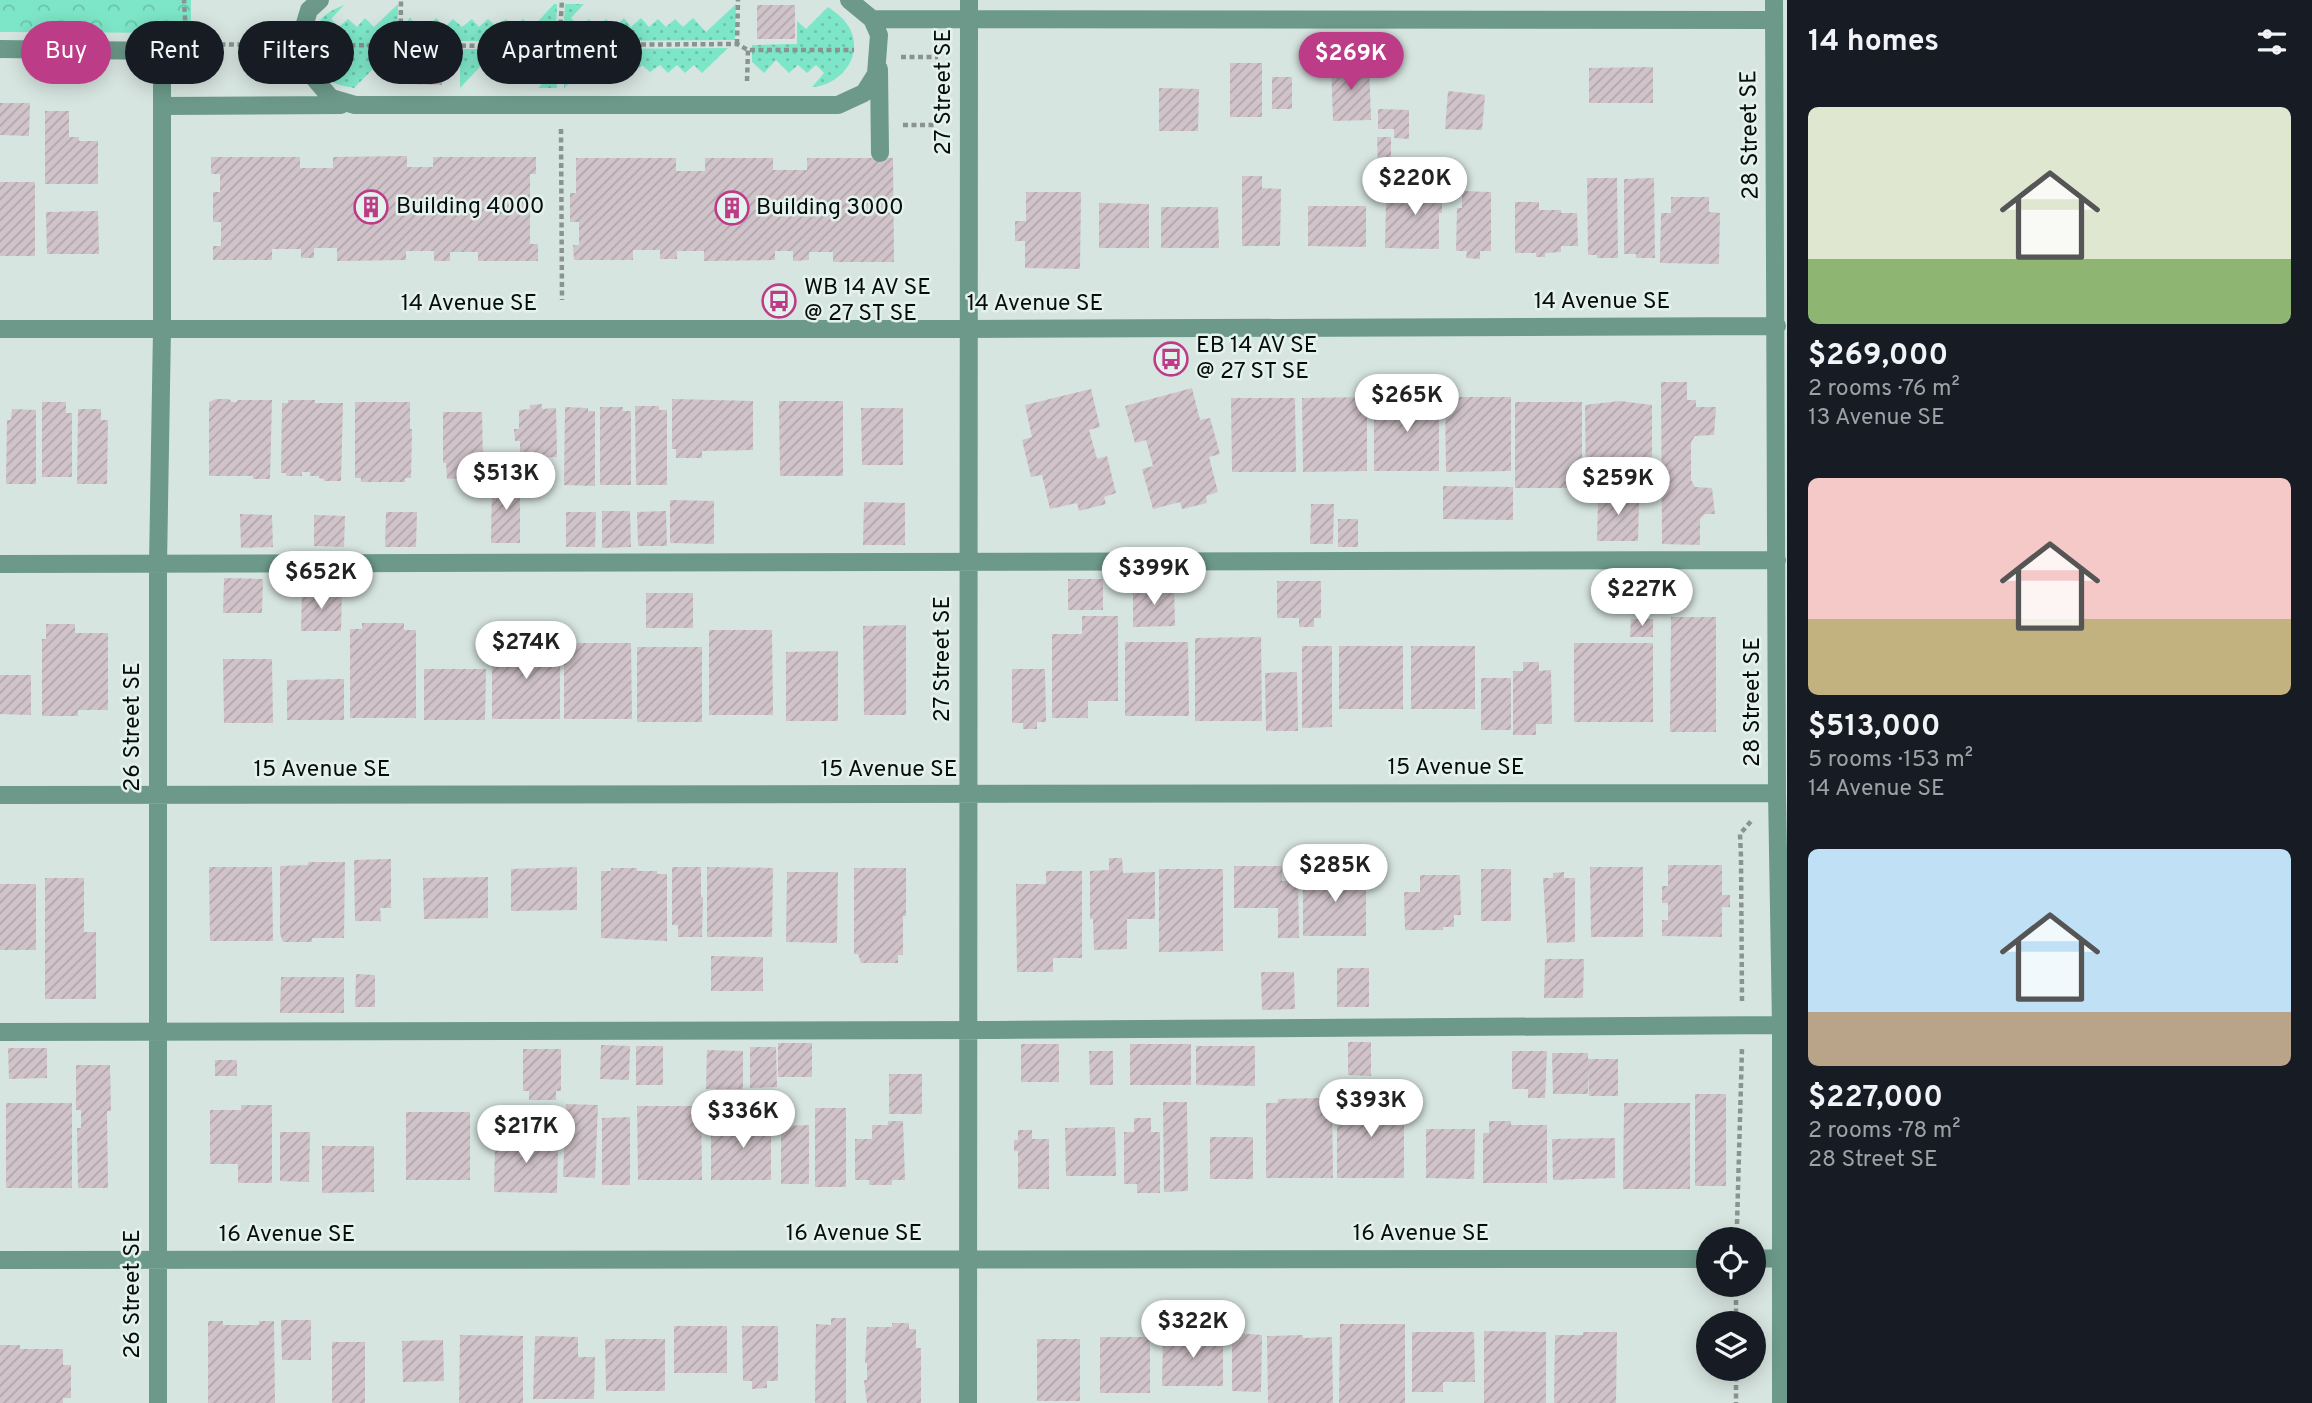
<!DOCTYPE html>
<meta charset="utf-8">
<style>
body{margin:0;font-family:Overpass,sans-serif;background:#20242c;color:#f1f3f6;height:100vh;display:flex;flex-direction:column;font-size:26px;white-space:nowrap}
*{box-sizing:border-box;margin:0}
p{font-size:23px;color:#9ea1a6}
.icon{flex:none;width:38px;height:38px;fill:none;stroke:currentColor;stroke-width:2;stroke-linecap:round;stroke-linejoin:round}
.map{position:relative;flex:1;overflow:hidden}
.sheet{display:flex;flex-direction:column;background:#171b24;width:525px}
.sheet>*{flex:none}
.top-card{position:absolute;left:21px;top:21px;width:665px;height:63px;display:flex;gap:14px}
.tools{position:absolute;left:1696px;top:1227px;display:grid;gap:14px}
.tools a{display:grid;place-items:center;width:70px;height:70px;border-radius:50%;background:#171b24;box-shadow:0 4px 18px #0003;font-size:35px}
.price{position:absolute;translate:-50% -60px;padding:0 16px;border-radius:24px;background:#fff;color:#222;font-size:23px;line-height:46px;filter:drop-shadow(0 2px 4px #0008)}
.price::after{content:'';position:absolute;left:50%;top:42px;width:21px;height:16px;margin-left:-10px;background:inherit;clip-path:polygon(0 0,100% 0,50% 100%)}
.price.on{background:#bd3c87;color:#fff}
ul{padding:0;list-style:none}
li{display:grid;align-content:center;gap:14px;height:371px;padding:0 21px}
li span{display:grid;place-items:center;height:217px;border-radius:10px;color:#555}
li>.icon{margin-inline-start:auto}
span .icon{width:126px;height:126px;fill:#fffc;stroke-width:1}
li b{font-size:30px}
h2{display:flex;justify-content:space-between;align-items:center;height:84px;padding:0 21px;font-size:30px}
.pill{padding:0 24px;border-radius:32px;background:#171b24;box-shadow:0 4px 18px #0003;font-size:24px;line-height:63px}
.pill.on{background:#bd3c87;color:#fff}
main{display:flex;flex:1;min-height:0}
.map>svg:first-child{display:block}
.grass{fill:url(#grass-dots)}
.park{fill:url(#park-crowns)}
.building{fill:url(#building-hatch)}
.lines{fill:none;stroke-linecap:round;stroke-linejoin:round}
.path{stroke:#899490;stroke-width:4.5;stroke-dasharray:5 3.5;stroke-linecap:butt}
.minor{stroke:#6c998a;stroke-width:18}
.labels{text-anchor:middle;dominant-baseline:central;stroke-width:5;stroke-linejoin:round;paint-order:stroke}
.street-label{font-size:23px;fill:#080d0b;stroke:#e4f2ed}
.poi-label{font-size:23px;fill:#080d0b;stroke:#e4f2ed;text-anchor:start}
</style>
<main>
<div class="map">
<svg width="1787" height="1403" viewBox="0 0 1787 1403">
<defs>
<pattern id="grass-dots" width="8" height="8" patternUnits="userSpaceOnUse" patternTransform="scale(1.75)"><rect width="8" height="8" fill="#7ee6c8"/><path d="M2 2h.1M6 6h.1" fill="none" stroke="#6bc4aa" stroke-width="1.8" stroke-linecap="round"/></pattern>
<pattern id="park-crowns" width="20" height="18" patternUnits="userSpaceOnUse" patternTransform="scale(1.75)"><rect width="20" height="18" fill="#7ee6c8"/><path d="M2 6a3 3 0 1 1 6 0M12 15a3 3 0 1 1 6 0" fill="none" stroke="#6bc4aa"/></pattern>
<pattern id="building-hatch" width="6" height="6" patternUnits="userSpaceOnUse" patternTransform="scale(1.75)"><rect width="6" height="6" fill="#d0c3c9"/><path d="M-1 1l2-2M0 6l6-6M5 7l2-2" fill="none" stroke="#b1a6ab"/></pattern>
</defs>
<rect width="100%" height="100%" fill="#d7e5e0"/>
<!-- grass -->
<path class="grass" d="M398 4 397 74 382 60 354 88C344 86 331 84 323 76 306 60 309 31 324 16 330 11 337 8 344 5L331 19 339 27 348 19 357 27 365 18 374 27Z
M554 4H557L556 28 550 30 543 41H405L406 23 410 18 423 32 436 18 445 27 453 19 462 27 472 19 479 27 488 19 497 27 506 19 514 27 523 19 532 28Z
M565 4H584L571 18 580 28 589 19 596 27 606 19 614 27 624 18 631 27 641 18 649 27 658 19 666 27 675 19 683 27 693 18 706 32 736 4 735 40 577 41 574 33 564 28Z
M828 7C837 13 847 21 851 31 863 59 838 86 812 87L824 73 816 65 807 73 798 65 789 73 776 60 764 73 752 62V45L797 44V21L806 29Z
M728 48 702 73 694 65 685 73 677 65 668 73 660 65 650 72 642 65 633 73 625 64 616 73 608 64 598 73 590 64 564 88V63L574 58 578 49Z
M460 49H497L460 88Z
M507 49H543L547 57 556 62 557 88H538L552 74 543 65 534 73 526 65 517 73 509 64 516 57Z"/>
<!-- park -->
<path class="park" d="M0 0H191V33L0 32Z"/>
<!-- building -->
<path class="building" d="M757 5H795V39H757Z
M407 47 442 48V85L407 84Z
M1230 63H1262V117H1230Z
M1369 64 1371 120 1333 121 1331 65Z
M1653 67V103H1589V68Z
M1272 77H1292V109H1272Z
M1159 88 1199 89 1198 131H1159Z
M1448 91 1485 95 1482 130 1445 129Z
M0 103H30L29 136 0 135Z
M1378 109 1409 110V139L1394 138V129H1378Z
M45 111H69V137H79V141H98V184H45Z
M1377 137H1391V166H1378Z
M407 156V167H433V157H536V174H530V244H538V261H478V252H450V261H434V251H406V260L337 261V248H314V258H301V249H272V260H213V246H221V222H213V192H220V174H211V157H300V168H333V157Z
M576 158H676V171H705V158H773V170H807V158H893L894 262H833V252H809V260L793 261V251H775V260L704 261V251H677V259H660V250H633V260H574L573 245H579V222H570V193H576Z
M1417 169H1438V185H1434V201H1442V213H1439V249L1385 248 1386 200 1417 201Z
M1242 176H1262V188L1281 189 1280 246H1242Z
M1587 178H1617L1618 258H1597V255H1588Z
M1654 178 1655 258H1636V254H1624V179Z
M0 182H35V256H0Z
M1462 191 1491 192V251H1480V259L1466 258 1467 251H1456L1457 208H1462Z
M1026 192H1081L1080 269 1025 268V241H1015V221H1026Z
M1671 197H1709V212L1720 213 1719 264 1660 263 1661 213H1671Z
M1515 202H1539V210H1561V213H1577L1578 246H1561V252L1545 253V257H1536V253H1515Z
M1099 203 1149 204V248H1099Z
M1308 206H1366V247L1308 246Z
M1161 207H1218L1219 248H1161Z
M98 211 99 254H47L46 212Z
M1661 382H1687V400H1696V407H1716L1714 435 1695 436 1691 442V480L1695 487 1712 488 1715 514H1705L1700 519V545L1662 544Z
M1192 388 1200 420 1210 418 1220 454 1209 457 1218 492 1206 496 1207 503 1182 509 1180 502 1153 509 1142 469 1153 466 1146 440 1135 443 1125 406Z
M1091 389 1100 427 1089 430 1097 459 1107 456 1116 493 1104 497 1106 504 1079 511 1077 503 1050 509 1042 475 1031 477 1022 440 1032 437 1025 405Z
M1367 397V471L1303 472 1302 398Z
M1439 397V471H1374V398Z
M1445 397H1511V471L1446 472Z
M1231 398H1295L1296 472H1232Z
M216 399H229L232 402H237V400H272L270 479H253V476H209V402Z
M672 399 753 401V450L702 451V458H676V449H672Z
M288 400H315V403H343L341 481H324V479L319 478V476H310V472H302V476H286V473H281L282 403H288Z
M779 401H843V476H780Z
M1620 401 1652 405V484H1586L1585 405Z
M42 402H66V413H72V477H42Z
M355 402H410V429H412L411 478H405V482H361V478H355Z
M1515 402H1582V488H1515Z
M542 404V409L556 408 557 457 520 458V441H515L514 429H519V410L530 409V405Z
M635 406H659V410H667V485H636Z
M565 407 588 408V411H595V486L564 485Z
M600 407H623V411H631V485H600Z
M861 408H903V465H862Z
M12 409 36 410V484H6L7 420H11Z
M78 409H101V420H108L107 484H77Z
M443 412H482L483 465H472V478L447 479 446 463H443Z
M492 481H520V543H491Z
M1443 486 1513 487V520L1443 519Z
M1601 491 1635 492V501H1639L1638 541H1597L1598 501H1600Z
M670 500 714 501V544L670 543Z
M864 502 905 503V545H863Z
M1311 504H1334L1333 544H1310Z
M602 511H630L631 547 602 548Z
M666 511 667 546H638L637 512Z
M386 512H417L416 547H385Z
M566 512H596L595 547H566Z
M240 514 272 515 273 547 241 548Z
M314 515 345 516 344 547 314 546Z
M1338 519H1358V547H1338Z
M224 578 263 579 262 613H223Z
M1068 579H1103V610H1068Z
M1277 581H1321V618H1314V627H1299V618H1277Z
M1133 587H1174L1175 626 1133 627Z
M302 591H342L341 631H301Z
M646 593H693V628H646Z
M1082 616H1118V701H1088V718H1052V634H1082Z
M1671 617H1716V732H1670Z
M1631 619H1653V637H1630Z
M362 623H404V630H416V718H350V629H362Z
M46 624H75V633H108V710H78V716H42V639H46Z
M906 625V715H864L863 626Z
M709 630H772L773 715H709Z
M1261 637 1262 721H1195V638Z
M1125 642H1188L1189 716H1125Z
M492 643H560V719H492Z
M564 643H631L632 719H564Z
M1574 643H1653V722H1574Z
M1302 646H1332V727L1302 728Z
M1339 646H1403V709H1339Z
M1411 646H1475V709H1411Z
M637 647H702V722H637Z
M838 651V721H786V652Z
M223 659H272L273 723H224Z
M1523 662H1539V671L1551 670 1552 724H1536V735H1513V671H1523Z
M424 669H486L485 720H424Z
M1012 669H1045L1046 722H1037V729H1023V723H1012Z
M1297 672 1298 731H1266L1265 673Z
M0 675H31V715L0 714Z
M1481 678H1511V730H1481Z
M344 679V720H287V680Z
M1109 858H1122L1123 873 1155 872V919H1127V949L1094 950 1093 919H1090V871L1109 870Z
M391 859V908H380L381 921H355L354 860Z
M308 862H345L344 938H312V942H283L280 934V866L308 865Z
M1668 865H1722V895H1730V907H1722V937L1662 936V920H1668V903H1662V886H1668Z
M1234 866H1282V881H1298L1299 938H1278V908H1234Z
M209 867H272L273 941H210Z
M577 867V910L511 911V869Z
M672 867H701V897H703L702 937H678V925H672Z
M707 867 773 868 772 937H707Z
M1590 867H1643V937H1591Z
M611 868H637V871H657V874H667V941L601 938V871H611Z
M854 868H906V916H903V955H898V963H861L858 954H854Z
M1159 869H1223V951L1159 952Z
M1481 869H1511V921H1481Z
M1046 871H1082V958H1053V972H1017L1016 884H1046Z
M787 872H838L837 943 786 942Z
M1564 872V878H1575V942L1547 943 1543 878H1553V873Z
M1303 873H1366V936H1303Z
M1420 875H1460L1461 915H1454V927H1443V930H1405L1404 892H1420Z
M488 877V918L424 919 423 878Z
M45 878H84V932H96V999H45Z
M0 884H36V950H0Z
M711 956 763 957V991H711Z
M1545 959H1584L1583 998H1544Z
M1337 968H1369V1007H1337Z
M1261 972H1294L1295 1009 1262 1010Z
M356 974 375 975V1007H355Z
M281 977H344V1013H280Z
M1348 1042H1371V1076L1348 1075Z
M778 1043H812V1077H778Z
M1021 1044H1059V1082H1021Z
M1130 1044H1191V1085H1130Z
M601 1045 630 1046 629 1080 600 1079Z
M636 1046H663V1085H636Z
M1196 1046H1255V1086L1196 1085Z
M750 1047H776L777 1087 750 1088Z
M8 1048H47V1078L9 1079Z
M523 1049H561V1091H556V1100H529V1091H523Z
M707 1050 743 1051V1089H706Z
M1089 1051H1113V1085H1090Z
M1512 1051H1547L1545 1098H1528V1089H1512Z
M1552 1053H1588V1059H1618V1096H1589V1070L1588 1094H1553Z
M215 1060H237V1076H215Z
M76 1065H110L111 1111H107L108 1188H78L77 1128H81V1110H76Z
M889 1074H922V1114H889Z
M1695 1094H1726V1186H1695Z
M1321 1098V1103H1332L1333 1178H1266V1103H1278V1099Z
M1349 1099H1392V1102H1404V1178H1337V1103H1349Z
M1163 1102H1187L1188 1191 1164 1192Z
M6 1103H72V1188H6Z
M1624 1103H1690V1189H1623Z
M566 1104 598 1105 595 1178 563 1177Z
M241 1105H272V1183H238V1164H210V1110H241Z
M637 1106H701L702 1180H638Z
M815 1108H846V1187H815Z
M747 1110H771V1180H711V1128H747Z
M406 1112H470V1180H406Z
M630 1117V1185H602V1118Z
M1134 1118H1151V1132H1160V1193H1137V1184H1124V1132H1134Z
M888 1121H903L905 1180H892V1185H869V1180H855V1139H872V1125H888Z
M1489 1121H1511V1125H1547V1183H1483V1133H1489Z
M809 1125V1184H781V1126Z
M1115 1127 1116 1176H1066L1065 1128Z
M1426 1129H1475L1474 1179 1426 1178Z
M1018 1130H1032V1139H1049V1189H1018V1151H1014V1140H1018Z
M280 1132H310L309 1182 280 1181Z
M510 1132H545V1146H558L557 1193 494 1192 495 1146H510Z
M1210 1137H1253V1179H1210Z
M1615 1138V1178L1553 1180 1552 1139Z
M322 1146H374V1192L322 1193Z
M831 1318H846V1403H815L816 1324 831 1325Z
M281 1320H311V1360H282Z
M208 1321H223V1325H259V1321H274L275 1403H208Z
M892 1323H909V1329H916V1348H921V1403H867L864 1380H867V1363H865L867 1327H892Z
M1340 1324H1405V1403H1339Z
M674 1326H727V1373H674Z
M742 1326H778V1381H767V1388L752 1389V1381H743Z
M1484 1331 1546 1332V1403H1484Z
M1186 1332 1223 1335V1386H1162L1163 1335H1186Z
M1412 1332H1474L1475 1382H1443V1392H1412Z
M1583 1332H1617L1616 1403H1554L1555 1335H1583Z
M1235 1333 1262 1335 1261 1392 1232 1391V1335H1235Z
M460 1335 523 1336V1403H459Z
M1303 1335V1338L1332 1337 1333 1403H1268L1267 1336Z
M535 1336 578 1337V1357H595L594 1399H533Z
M1100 1337H1150V1393H1100Z
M605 1339H665V1391H606Z
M1037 1339H1080V1401H1037Z
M443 1340 444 1381 403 1382 402 1341Z
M332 1342H365V1403H332Z
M0 1345H20V1349H63V1365H71V1398H63V1403H0Z"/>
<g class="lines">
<!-- path -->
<path class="path" d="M549 45a12 12 0 1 1 24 0a12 12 0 1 1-24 0Z
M560 33 562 0
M186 35 187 44 278 45
M184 36 186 35 184 0
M737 44 738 0
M325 45 549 46
M573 45 737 44 748 50H854
M901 57H938
M747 81 748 50
M561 82 562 57
M400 83 401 0
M903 125H937
M561 129 562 300
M1742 1001 1741 857 1740 834 1753 819
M1737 1224 1742 1048
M1736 1300V1323
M1736 1368V1403"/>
<!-- minor -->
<path class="minor" d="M320 0 309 10 302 33V64L331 98 355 105H838L864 93 876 74 879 35 872 19
M849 0 872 19 1774 20
M1774 0 1777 793 1781 1025V1403
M0 49 162 51V329L158 565V1403
M879 69 880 153
M162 106 341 105
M0 329H968L1777 326
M0 564 1777 560
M0 795 1777 793
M0 1032 994 1030 1781 1025
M1754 1259 1782 1258
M0 1260 1708 1259
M968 1403 969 0"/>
</g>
<!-- icons -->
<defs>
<symbol id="building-ring" viewBox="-11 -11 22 22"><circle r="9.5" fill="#e4f2ed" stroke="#bd3c87" stroke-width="1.5"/><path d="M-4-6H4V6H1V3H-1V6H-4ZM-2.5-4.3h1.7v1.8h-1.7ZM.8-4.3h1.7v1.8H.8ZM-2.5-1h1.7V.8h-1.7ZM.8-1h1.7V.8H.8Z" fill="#bd3c87"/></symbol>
<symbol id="bus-ring" viewBox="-11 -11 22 22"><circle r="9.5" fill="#e4f2ed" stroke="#bd3c87" stroke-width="1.5"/><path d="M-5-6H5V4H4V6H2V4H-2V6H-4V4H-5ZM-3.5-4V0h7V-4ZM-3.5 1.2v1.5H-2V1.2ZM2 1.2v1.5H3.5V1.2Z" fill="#bd3c87"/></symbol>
</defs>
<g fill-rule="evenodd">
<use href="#building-ring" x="352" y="188" width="38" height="38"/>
<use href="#building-ring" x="713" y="189" width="38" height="38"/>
<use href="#bus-ring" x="760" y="282" width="38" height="38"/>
<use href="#bus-ring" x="1152" y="340" width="38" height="38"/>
</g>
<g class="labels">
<!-- street labels -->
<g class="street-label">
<text transform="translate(944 92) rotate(-90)">27 Street SE</text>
<text transform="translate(1751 135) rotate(-91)">28 Street SE</text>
<text x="1602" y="302">14 Avenue SE</text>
<text x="469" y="304">14 Avenue SE</text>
<text x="1035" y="304">14 Avenue SE</text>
<text transform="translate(943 659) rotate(-90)">27 Street SE</text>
<text transform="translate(1753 702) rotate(-90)">28 Street SE</text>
<text transform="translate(133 727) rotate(-90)">26 Street SE</text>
<text x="1456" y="768">15 Avenue SE</text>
<text x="322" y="770">15 Avenue SE</text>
<text x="889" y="770">15 Avenue SE</text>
<text x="854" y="1234">16 Avenue SE</text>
<text x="1421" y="1234">16 Avenue SE</text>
<text x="287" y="1235">16 Avenue SE</text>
<text transform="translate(133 1294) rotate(-90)">26 Street SE</text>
</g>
<!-- poi labels -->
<g class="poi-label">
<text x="396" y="207">Building 4000</text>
<text x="756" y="208">Building 3000</text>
<text x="804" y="288">WB 14 AV SE<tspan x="804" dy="26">@ 27 ST SE</tspan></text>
<text x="1196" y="346">EB 14 AV SE<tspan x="1196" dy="26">@ 27 ST SE</tspan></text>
</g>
</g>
</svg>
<div class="tools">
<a><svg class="icon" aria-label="locate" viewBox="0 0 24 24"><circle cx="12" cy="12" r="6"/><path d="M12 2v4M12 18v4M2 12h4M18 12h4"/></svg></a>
<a><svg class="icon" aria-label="layers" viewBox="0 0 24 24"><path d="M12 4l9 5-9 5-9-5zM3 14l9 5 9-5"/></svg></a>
</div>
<b class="price on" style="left:1351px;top:92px">$269K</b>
<b class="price" style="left:1415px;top:217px">$220K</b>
<b class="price" style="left:1407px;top:434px">$265K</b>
<b class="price" style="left:506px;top:512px">$513K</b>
<b class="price" style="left:1618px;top:517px">$259K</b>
<b class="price" style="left:1154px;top:607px">$399K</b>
<b class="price" style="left:321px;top:611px">$652K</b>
<b class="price" style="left:1642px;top:628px">$227K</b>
<b class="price" style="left:526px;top:681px">$274K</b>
<b class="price" style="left:1335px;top:904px">$285K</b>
<b class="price" style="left:1371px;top:1139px">$393K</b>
<b class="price" style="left:743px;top:1150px">$336K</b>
<b class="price" style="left:526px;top:1165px">$217K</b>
<b class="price" style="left:1193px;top:1360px">$322K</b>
<div class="top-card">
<a class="pill on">Buy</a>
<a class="pill">Rent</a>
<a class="pill">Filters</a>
<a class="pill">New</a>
<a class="pill">Apartment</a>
</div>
</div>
<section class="sheet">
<h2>14 homes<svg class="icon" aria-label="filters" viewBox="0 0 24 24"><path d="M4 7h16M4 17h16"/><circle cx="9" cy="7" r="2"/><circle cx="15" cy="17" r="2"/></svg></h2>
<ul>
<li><span style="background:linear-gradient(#dfe7d0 70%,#8fb573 0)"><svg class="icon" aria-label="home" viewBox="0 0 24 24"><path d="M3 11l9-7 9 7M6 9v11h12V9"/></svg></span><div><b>$269,000</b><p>2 rooms · 76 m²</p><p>13 Avenue SE</p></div></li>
<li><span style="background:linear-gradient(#f6c9c9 65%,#c2b280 0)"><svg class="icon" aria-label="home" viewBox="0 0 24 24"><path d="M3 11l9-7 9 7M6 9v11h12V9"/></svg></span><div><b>$513,000</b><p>5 rooms · 153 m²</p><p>14 Avenue SE</p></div></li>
<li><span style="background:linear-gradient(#bfe0f5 75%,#b9a48a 0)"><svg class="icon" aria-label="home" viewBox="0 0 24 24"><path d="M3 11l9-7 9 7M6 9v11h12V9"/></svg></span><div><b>$227,000</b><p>2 rooms · 78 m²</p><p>28 Street SE</p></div></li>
</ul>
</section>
</main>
